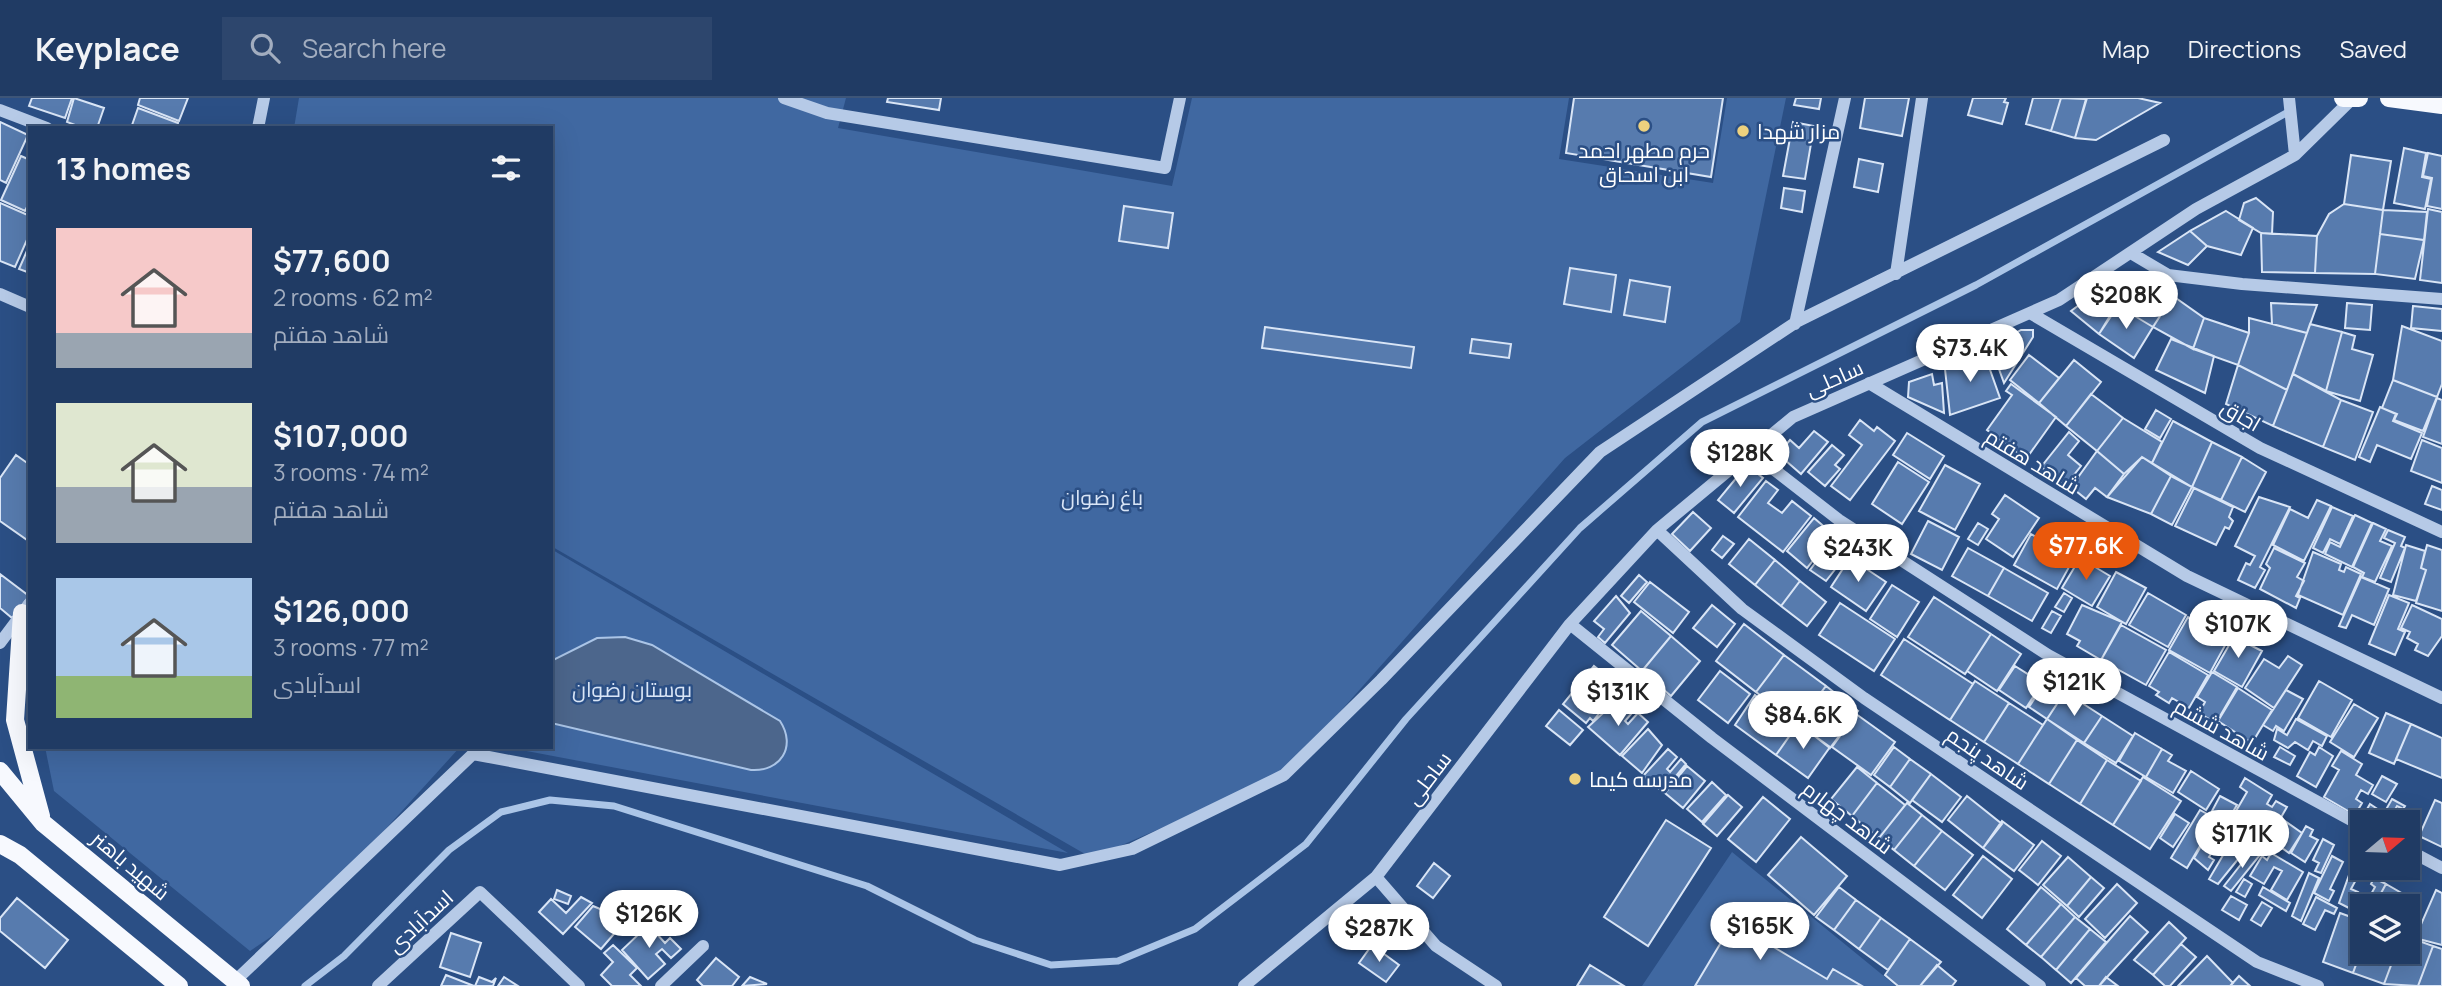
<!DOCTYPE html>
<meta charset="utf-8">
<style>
body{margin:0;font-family:Manrope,Cairo,sans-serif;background:#2d466d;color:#f1f3f6;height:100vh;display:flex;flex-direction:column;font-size:26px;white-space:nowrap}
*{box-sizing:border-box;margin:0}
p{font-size:23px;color:#a2adbf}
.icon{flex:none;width:38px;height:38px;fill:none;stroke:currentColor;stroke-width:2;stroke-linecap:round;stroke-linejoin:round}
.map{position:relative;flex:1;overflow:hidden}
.details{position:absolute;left:28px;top:28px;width:525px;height:623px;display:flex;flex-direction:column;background:#203b64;border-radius:0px;box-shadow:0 7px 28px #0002,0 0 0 2px #3d5578}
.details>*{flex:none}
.needle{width:46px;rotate:71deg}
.controls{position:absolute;left:2350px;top:712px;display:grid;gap:14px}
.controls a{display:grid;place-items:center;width:70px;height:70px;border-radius:0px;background:#203b64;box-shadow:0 7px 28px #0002,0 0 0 2px #3d5578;font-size:35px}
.price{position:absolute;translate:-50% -60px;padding:0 16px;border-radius:24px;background:#fff;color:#222;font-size:23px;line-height:46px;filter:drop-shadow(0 2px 4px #0008)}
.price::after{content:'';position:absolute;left:50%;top:42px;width:21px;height:16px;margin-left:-10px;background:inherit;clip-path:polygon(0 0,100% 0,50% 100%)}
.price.selected{background:#ea580c;color:#fff}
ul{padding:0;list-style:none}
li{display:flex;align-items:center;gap:21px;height:175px;padding:0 28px}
li span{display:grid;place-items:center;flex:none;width:196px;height:140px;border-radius:0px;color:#555}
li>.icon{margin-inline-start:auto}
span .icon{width:84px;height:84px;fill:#fffc;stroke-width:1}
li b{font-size:30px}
h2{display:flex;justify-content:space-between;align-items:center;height:84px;padding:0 28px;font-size:30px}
header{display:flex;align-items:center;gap:42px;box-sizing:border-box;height:98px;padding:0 35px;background:#203b64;border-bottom:2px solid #3d5578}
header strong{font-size:33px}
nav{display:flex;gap:38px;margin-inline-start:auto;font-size:24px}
.search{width:490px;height:63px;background:#2d466d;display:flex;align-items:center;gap:18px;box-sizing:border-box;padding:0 24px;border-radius:0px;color:#a2adbf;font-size:26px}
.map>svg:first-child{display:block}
.green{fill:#4068a1}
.water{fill:#4c668c;stroke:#abc5e7;stroke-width:2}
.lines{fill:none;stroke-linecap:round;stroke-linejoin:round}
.stream{stroke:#abc5e7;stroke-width:7}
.building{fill:#577bae;stroke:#d9e5f6;stroke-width:2}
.minor{stroke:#b6cae7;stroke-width:12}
.major{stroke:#f7f9fe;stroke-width:18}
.poi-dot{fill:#edd17e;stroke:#2b4f85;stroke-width:2.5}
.labels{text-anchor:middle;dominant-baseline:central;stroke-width:5;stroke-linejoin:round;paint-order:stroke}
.poi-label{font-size:21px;fill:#fff;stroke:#2b4f85;text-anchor:start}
.street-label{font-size:21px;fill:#fff;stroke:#2b4f85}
.park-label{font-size:21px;fill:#d9e5f6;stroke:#2b4f85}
</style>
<header>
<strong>Keyplace</strong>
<div class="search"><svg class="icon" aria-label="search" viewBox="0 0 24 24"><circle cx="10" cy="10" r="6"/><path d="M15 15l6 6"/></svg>Search here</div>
<nav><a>Map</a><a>Directions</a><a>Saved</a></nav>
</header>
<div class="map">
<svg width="2442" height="888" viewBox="0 0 2442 888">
<rect width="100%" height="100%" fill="#2b4f85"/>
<!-- green -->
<path class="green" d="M299 0H846L838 30 1172 88 1192 0H1569L1559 61 1713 85 1727 0H1786L1740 224 1565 360 1284 677 1092 760 551 448V30H294Z
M551 451 1068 755 505 649H551Z
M45 649H460L314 810 250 853 54 693Z
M1732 754 1896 888H1642Z"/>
<!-- water -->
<path class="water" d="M625 539 652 547 780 623C797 649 780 674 751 672L551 625V563L597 540Z"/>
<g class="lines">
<!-- stream -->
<path class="stream" d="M305 888 344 858 449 752 501 714 550 702 614 708 867 788 975 842 1051 867 1118 863 1195 831 1306 746 1406 621 1580 430 1702 324 1976 187 2288 14"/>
</g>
<!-- building -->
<path class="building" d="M32 0H72L65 20 29 8Z
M74 0 104 10 97 30H83L67 24Z
M140 0H188L179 23 138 7Z
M888 0H941L939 12 887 4Z
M1574 0H1723L1711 79 1566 55Z
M1796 0H1821L1819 11 1794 7Z
M1865 0H1909L1902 38 1860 30Z
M1973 0H2006L2004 4 2008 5 2002 26 1968 17Z
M2033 0H2061L2051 33 2026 26Z
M2061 0 2086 1 2075 40 2051 33Z
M2138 0 2160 5 2096 42 2075 40 2087 0Z
M138 10 178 25 177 30H131Z
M0 24 28 37 6 85 0 82Z
M1793 24 1814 28 1805 81 1783 78Z
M2404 50 2426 55 2422 79 2431 81 2425 111 2394 105Z
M2428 55 2442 58V111L2427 108 2432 80 2423 78Z
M2351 57 2391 63 2383 112 2344 106Z
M21 58 30 62V103L25 113 1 102Z
M1859 61 1883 66 1878 94 1854 89Z
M1784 90 1805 93 1802 114 1781 110Z
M2256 100 2273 114 2272 136 2261 135 2239 122 2244 105Z
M0 105 30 118V135L15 169 0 163Z
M2344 106 2383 112 2375 176 2315 175 2317 138 2329 116Z
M1124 108 1173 115 1168 150 1119 143Z
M2428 111 2442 114V185L2420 182Z
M2383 112 2427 114 2424 142 2380 136Z
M2226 113 2253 130 2241 157 2207 148 2190 133Z
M2190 133 2207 148 2188 167 2158 154Z
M2261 135 2317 138 2315 175 2262 174Z
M2380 136 2424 142 2415 181 2375 176Z
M30 146V175L19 171Z
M1570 170 1616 177 1611 214 1564 206Z
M2138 176 2173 198 2153 229 2118 208Z
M1630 182 1670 189 1665 224 1624 217Z
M2102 190 2122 198 2099 236 2071 213Z
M2173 198 2204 220 2193 251 2153 229Z
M2271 205 2317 207 2307 235 2272 226Z
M2347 205 2372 207 2370 232 2345 230Z
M2118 208 2153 229 2134 260 2099 236Z
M2413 208 2442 211V233L2411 230Z
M2204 220 2249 235 2238 267 2193 251Z
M2249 220 2307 235 2287 292 2238 267 2249 235Z
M2310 226 2342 234 2326 293 2293 276Z
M2402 228 2442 243V286L2437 299 2393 282Z
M1265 229 1414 249 1411 270 1262 250Z
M2021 232H2033V239L2004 285 1991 249Z
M2342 234 2355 238 2352 251 2373 257 2360 303 2326 293Z
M1472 241 1511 246 1509 260 1470 255Z
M2171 241 2214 258 2205 295 2156 272Z
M1983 252 2000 300 1950 317 1945 271Z
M2029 257 2059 280 2039 305 2010 282Z
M2074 262 2101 284 2066 328 2039 305Z
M2238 267 2287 292 2273 328 2226 306Z
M1932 276 1934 287 1942 285 1944 315 1908 299 1909 284Z
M2293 276 2341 302 2323 349 2273 328Z
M2393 282 2437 299 2423 333 2394 322 2397 316 2382 310Z
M2011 286 2056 319 2026 361 1987 332 2012 297 2006 293Z
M2091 296 2123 320 2097 353 2066 328Z
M2437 300 2442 302V346L2423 339Z
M2341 302 2373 314 2355 362 2323 349Z
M2380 309 2396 316 2393 323 2422 335 2411 361 2377 347 2370 364 2359 359Z
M2156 312 2171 321 2160 340 2145 331Z
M2123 320 2162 344 2152 365 2142 359 2124 376 2097 353Z
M1860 322 1874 333 1877 329 1895 343 1850 402 1831 388 1862 347 1849 337Z
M2173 323 2212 344 2192 389 2152 365Z
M1814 333 1828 344 1801 376 1778 356 1790 342 1799 350Z
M2069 334 2079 343 2068 357 2081 368 2065 388 2041 369Z
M1907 335 1944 358 1930 381 1893 357Z
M2422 342 2442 350V385L2411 373Z
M2212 344 2242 359 2221 402 2192 389Z
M1832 347 1844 357 1835 367 1840 371 1825 388 1808 374Z
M2097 353 2124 376 2107 399 2095 390 2086 401 2071 389Z
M16 357 30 367V444L0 423V380Z
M2142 359 2171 378 2151 416 2107 399Z
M2242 359 2266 374 2245 414 2221 402Z
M1898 364 1929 384 1902 426 1872 406Z
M1747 367 1763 380 1734 415 1718 402Z
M1945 367 1980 386 1955 432 1919 413Z
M2171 378 2192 389 2172 427 2151 416Z
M1766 383 1778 392 1768 405 1782 415 1792 403 1811 418 1783 454 1738 419Z
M2432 388 2442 392V412L2425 406Z
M2194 390 2233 409 2229 419 2233 423 2229 431 2225 429 2216 447 2175 428Z
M2005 397 2039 420 2013 459 1986 441 1999 421 1992 416Z
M2259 399 2290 409 2260 469 2265 472 2255 490 2238 482 2246 465 2250 467 2255 458 2235 448Z
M2317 402 2331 408 2304 463 2273 447 2290 411 2308 420Z
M2332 409 2353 418 2340 446 2330 441 2323 455 2313 450Z
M1693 414 1711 430 1690 453 1672 436Z
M2355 417 2372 425 2352 469 2325 456 2330 444 2340 449Z
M1814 420 1828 432 1820 443 1825 447 1807 470 1787 453Z
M1928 423 1959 439 1942 472 1911 456Z
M1978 425 1988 431 1978 447 1968 441Z
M2373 425 2386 431 2380 443 2392 448 2375 484 2362 479 2364 475 2353 469Z
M2388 432 2405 439 2401 448 2405 450 2391 484 2380 480 2395 445 2384 440Z
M2031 436 2074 460 2057 491 2014 467Z
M1723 438 1734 446 1722 460 1712 452Z
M1749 441 1775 462 1755 487 1729 466Z
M2406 447 2425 453 2421 470 2426 472 2416 503 2393 497Z
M2427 447 2442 452V513L2416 505 2426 472 2421 470Z
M1828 448 1844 460 1826 483 1810 472Z
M1968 450 2004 470 1988 498 1952 478Z
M2274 450 2305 465 2297 479 2304 483 2296 498 2300 500 2296 510 2260 491 2270 470 2266 466Z
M2313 454 2341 466 2339 472 2344 474 2346 469 2361 476 2343 517 2298 497Z
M1850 460 1886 484 1866 513 1831 489Z
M2080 460 2110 478 2092 508 2062 490Z
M1775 462 1800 483 1781 508 1755 487Z
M2004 470 2048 495 2032 523 1988 498Z
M2116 474 2146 490 2126 526 2097 509Z
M0 476 29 498 12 520 0 510Z
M1639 477 1647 484 1629 505 1621 498Z
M2361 479 2389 491 2374 527 2352 517 2346 530 2339 528Z
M1800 483 1826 504 1807 528 1781 508Z
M1650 484 1689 514 1673 535 1634 504Z
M1892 487 1919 504 1897 539 1870 521Z
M2064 495 2072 500 2064 514 2055 509Z
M2148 495 2186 517 2168 549 2129 527Z
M2389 497 2409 505 2398 531 2405 534 2395 557 2369 546Z
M1616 498 1630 515 1605 545 1598 539 1604 531 1594 523Z
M1934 499 1991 536 1965 576 1908 539Z
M1840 505 1895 541 1874 573 1819 537Z
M1712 507 1735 526 1717 549 1693 530Z
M2082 507 2122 524 2101 562 2077 548 2080 543 2067 536Z
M2412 507 2442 521V538L2428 558 2415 552 2418 546 2407 540 2410 534 2401 530Z
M1641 513 1671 538 1642 573 1612 547Z
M2052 513 2061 518 2051 535 2042 530Z
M2188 519 2228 542 2210 575 2169 552Z
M1744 526 1784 557 1756 594 1716 563Z
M2121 527 2166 552 2146 587 2101 562Z
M1991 536 2021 556 1997 593 1967 573Z
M2235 537 2244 542 2246 537 2253 541 2250 547 2262 553 2242 589 2214 573Z
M1671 538 1700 563 1671 598 1642 573Z
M1904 541 1973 586 1950 622 1881 577Z
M2169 554 2208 577 2189 610 2172 600 2169 605 2156 597 2159 594 2149 588Z
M1784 557 1826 588 1798 625 1756 594Z
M2288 558 2302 567 2274 610 2245 590 2264 561 2279 570Z
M1594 568 1613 583 1604 594 1609 603 1593 623 1590 620 1586 625 1563 606Z
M2015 568 2042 585 2026 610 1999 592Z
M1720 573 1750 596 1728 625 1698 602Z
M2212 574 2237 589 2216 625 2199 615 2205 604 2197 599Z
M2048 580 2066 592 2047 621 2029 609Z
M1975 583 2009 605 1984 644 1950 622Z
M2319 583 2352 602 2331 639 2298 620Z
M1826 588 1858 613 1830 650 1798 625Z
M2238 590 2272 612 2252 645 2218 623Z
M2286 592 2303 601 2284 633 2276 628 2273 633 2263 627Z
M2065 594 2102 618 2084 645 2047 621Z
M1755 597 1797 627 1776 657 1735 627Z
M1614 605 1623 613 1626 609 1632 615 1625 623 1628 626 1638 615 1648 624 1620 657 1588 629Z
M2009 605 2043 627 2018 666 1984 644Z
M2354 606 2378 620 2354 659 2330 644Z
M1559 612 1583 632 1570 647 1546 628Z
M2386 615 2411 626 2394 666 2369 655Z
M1856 616 1895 644 1871 677 1832 649Z
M2102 618 2133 638 2116 665 2084 645Z
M2047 621 2077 642 2049 686 2018 666Z
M2296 621 2327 638 2322 648 2313 643 2308 652 2295 644 2288 650 2274 642 2277 631 2287 637Z
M1798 626 1830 649 1808 680 1776 657Z
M2411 626 2442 640V680L2396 661Z
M1648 631 1662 647 1642 675 1622 658Z
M2135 635 2162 651 2146 679 2119 663Z
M2077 642 2107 662 2080 706 2049 686Z
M1894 649 1910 661 1890 689 1874 677Z
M2280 649 2295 658 2290 667 2274 659Z
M2319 649 2333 658 2316 689 2297 678 2310 654 2315 657Z
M1668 651 1677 659 1667 671 1670 674 1681 661 1686 666 1663 694 1643 678Z
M2162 651 2172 657 2168 663 2186 673 2173 695 2146 679Z
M2341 653 2362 666 2356 677 2373 687 2368 696 2361 692 2356 701 2362 705 2355 717 2324 699 2339 672 2332 668Z
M1910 661 1931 676 1910 705 1890 689Z
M2107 662 2141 683 2113 727 2080 706Z
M1687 668 1705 683 1683 710 1665 695Z
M1857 669 1877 685 1852 718 1831 701Z
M2191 673 2219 691 2206 712 2178 694Z
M1931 676 1961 699 1942 724 1912 702Z
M2382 678 2397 686 2386 704 2372 696Z
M2143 679 2181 703 2150 751 2113 727Z
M2245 680 2272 697 2267 706 2272 709 2276 703 2287 709 2269 740 2258 734 2264 724 2253 717 2247 729 2232 720 2247 694 2240 689Z
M1712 684 1726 697 1702 724 1687 711Z
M1877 685 1905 707 1879 740 1852 718Z
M1728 697 1742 709 1717 738 1703 726Z
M1967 698 2002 726 1983 750 1948 722Z
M2220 698 2237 707 2228 722 2212 713Z
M1763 699 1790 721 1756 764 1728 741Z
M2392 701 2405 708 2403 711 2397 708 2388 724H2379Z
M2435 702 2442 705V749L2419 738Z
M1907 705 1922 717 1894 752 1879 740Z
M2370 706 2379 712 2372 723 2363 718Z
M2200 712 2216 721 2187 770 2171 760Z
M2175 716 2189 725 2173 749 2160 740Z
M1922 717 1942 733 1914 768 1894 752Z
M2217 721 2228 728 2226 732 2233 737 2224 753 2216 748 2209 759 2214 762 2208 772 2194 760Z
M1666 722 1711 750 1648 848 1604 819Z
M2002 723 2034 747 2014 773 1983 750Z
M2285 723 2302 735 2289 755 2272 743Z
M2306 728 2313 732 2310 738 2318 742 2305 764 2291 755Z
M2241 732 2264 746 2260 752 2236 741Z
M1942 733 1973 757 1945 792 1914 768Z
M1801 739 1847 778 1814 817 1768 777Z
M2323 741 2334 747 2321 775 2315 773 2319 765 2313 762Z
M2232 742 2242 748 2239 753 2243 755 2218 786 2209 781Z
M2042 743 2061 758 2038 787 2019 772Z
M2253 751 2260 757 2231 793 2224 788Z
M2271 755 2303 774 2287 802 2271 792 2282 773 2274 769 2264 786 2250 778 2262 758 2267 762Z
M1983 758 2012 781 1982 820 1953 797Z
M2332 758 2343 764 2330 791 2334 793 2329 803 2314 795Z
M2068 759 2091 779 2067 808 2043 787Z
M1434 765 1450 778 1433 800 1417 788Z
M2353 766 2363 771 2361 775 2365 777 2364 781 2358 778 2351 791 2358 794 2351 811 2339 805Z
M2309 775 2319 780 2301 823 2292 818Z
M2091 779 2104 790 2079 819 2067 808Z
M2374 780 2386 786 2374 808H2369L2365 807 2375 789 2371 786Z
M2244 781 2252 786 2245 799 2236 794Z
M2117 786 2137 805 2105 840 2085 821Z
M2386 786 2410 800 2406 808H2374Z
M1839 789 1856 802 1834 832 1816 819Z
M2041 789 2061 806 2026 847 2007 831Z
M2263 789 2290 805 2286 813 2259 797Z
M557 792 571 798 568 806 554 801Z
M2436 792 2442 795V847L2415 840Z
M2231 798 2247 807 2239 822 2222 812Z
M581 799 592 805 563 836 539 814 551 801 566 815Z
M2316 799 2337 810 2334 816 2325 812 2315 832 2303 826Z
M17 800 68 842 45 870 0 833V820Z
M1856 802 1881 820 1859 851 1834 832Z
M2262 804 2272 810 2261 828 2251 822Z
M2061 806 2075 819 2041 859 2026 847Z
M593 808 626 822 601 851 575 829Z
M1741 811 1770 829 1762 842 1827 881 1833 871 1862 888H1695Z
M2340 815 2362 823V850L2353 875 2323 864Z
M2408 816 2422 823 2415 840 2408 837Z
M2130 818 2148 834 2099 888H2085L2076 880Z
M2075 819 2090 831 2056 872 2041 859Z
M1881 820 1910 841 1888 872 1859 851Z
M645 823 665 845 670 840 681 851 671 860 662 851 656 856 665 866 648 881 622 852 640 835 637 831Z
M2169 824 2186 840 2153 877 2134 862Z
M2090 831 2106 844 2071 885 2056 872Z
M451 835 481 845 470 879 440 869Z
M2408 839 2433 848 2418 888 2384 886 2396 854H2408Z
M1910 841 1941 864 1920 888H1898L1885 877Z
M2181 846 2196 859 2170 888H2165L2153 877Z
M613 847 637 870 630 877 641 888H612L601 877 613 864 604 855Z
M1372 847 1399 867 1386 884 1359 865Z
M2433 848 2442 851V888H2418Z
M2362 850V854H2396L2384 886 2353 875Z
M2207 858 2233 885 2230 888H2178Z
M716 860 739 879 732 888H703L697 882Z
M1590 867 1624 888H1577Z
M1937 867 1956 883 1952 888H1920Z
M446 877 474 888H441Z
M2239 878 2250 888H2230Z
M479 879 492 884 496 880 493 888H475Z
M504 879 518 888H498Z
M750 879 767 886 742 888Z
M2106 879 2118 888H2099Z"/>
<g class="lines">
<!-- minor -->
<path class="minor" d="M784 0 827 15 1165 70 1180 0
M2289 0 2295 57
M0 12 47 30
M258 30 264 0
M2131 155 2168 177 2242 186 2442 201
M1896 176 1922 0
M0 196 30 209
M2030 215 2260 350 2442 434
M1795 226 1845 0
M1869 285 2187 478 2442 600
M1750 353 1839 422 2048 557 2362 728
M1657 432 1742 511 1864 600 2257 864 2318 888
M1570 526 1712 640 2040 888
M0 545 30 505
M2408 752 2442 770
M1376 779 1436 848 1496 888
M235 883 473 656 1060 767 1132 751 1284 677 1381 582 1600 354 1798 223 2164 42
M378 888 480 794 579 888
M661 888 703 848
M1244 888 1376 779 1570 526 1657 432 1793 319 2059 202 2196 111 2295 57 2351 2"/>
<!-- major -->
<path class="major" d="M2343 0H2359
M2389 0 2442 7
M22 515 15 622 41 718
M0 673 43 725 241 888
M0 746 20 757 179 888"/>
</g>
<!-- markers -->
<g class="poi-dot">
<circle cx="1644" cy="28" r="7"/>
<circle cx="1743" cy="33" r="7"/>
<circle cx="1575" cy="681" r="7"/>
</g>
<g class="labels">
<!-- poi labels -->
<g class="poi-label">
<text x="1757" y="33">مزار شهدا</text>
<text x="1644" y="52" text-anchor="middle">حرم مطهر احمد<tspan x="1644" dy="24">ابن اسحاق</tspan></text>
<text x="1589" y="681">مدرسه کیما</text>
</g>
<!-- street labels -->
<g class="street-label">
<text transform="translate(1834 280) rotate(-24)">ساحلی</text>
<text transform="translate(2241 317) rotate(30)">اجاق</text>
<text transform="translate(2033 363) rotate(31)">شاهد هفتم</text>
<text transform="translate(2222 631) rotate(29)">شاهد ششم</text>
<text transform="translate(1988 660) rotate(34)">شاهد پنجم</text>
<text transform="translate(1428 680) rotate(-53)">ساحلی</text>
<text transform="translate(1848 719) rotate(37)">شاهد چهارم</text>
<text transform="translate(131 767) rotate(40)">شهید باهنر</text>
<text transform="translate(420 823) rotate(-43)">اسدآبادی</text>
</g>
<!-- park labels -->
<g class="park-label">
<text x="1102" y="399">باغ رضوان</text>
<text x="632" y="591">بوستان رضوان</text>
</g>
</g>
</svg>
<div class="controls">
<a><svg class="needle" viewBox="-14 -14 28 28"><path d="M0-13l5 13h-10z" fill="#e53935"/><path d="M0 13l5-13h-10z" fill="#a2adbf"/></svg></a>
<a><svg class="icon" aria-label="layers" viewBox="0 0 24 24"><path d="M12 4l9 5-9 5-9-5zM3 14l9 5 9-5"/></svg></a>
</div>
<b class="price" style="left:2126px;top:233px">$208K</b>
<b class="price" style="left:1970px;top:286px">$73.4K</b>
<b class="price" style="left:1740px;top:391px">$128K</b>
<b class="price selected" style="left:2086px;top:484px">$77.6K</b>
<b class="price" style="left:1858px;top:486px">$243K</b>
<b class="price" style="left:2238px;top:562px">$107K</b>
<b class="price" style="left:2074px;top:620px">$121K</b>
<b class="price" style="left:1618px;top:630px">$131K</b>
<b class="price" style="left:1803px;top:653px">$84.6K</b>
<b class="price" style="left:2242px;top:772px">$171K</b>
<b class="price" style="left:649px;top:852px">$126K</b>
<b class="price" style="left:1760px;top:864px">$165K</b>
<b class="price" style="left:1379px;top:866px">$287K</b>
<section class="details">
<h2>13 homes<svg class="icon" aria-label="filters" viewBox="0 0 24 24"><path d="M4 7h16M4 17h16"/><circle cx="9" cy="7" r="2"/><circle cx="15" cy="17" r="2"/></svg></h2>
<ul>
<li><span style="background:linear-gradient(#f6c9c9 75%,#9aa5b1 0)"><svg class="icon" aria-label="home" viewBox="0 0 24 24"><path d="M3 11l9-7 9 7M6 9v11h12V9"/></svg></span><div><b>$77,600</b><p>2 rooms · 62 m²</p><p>شاهد هفتم</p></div></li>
<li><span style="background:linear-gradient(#dfe7d0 60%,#9aa5b1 0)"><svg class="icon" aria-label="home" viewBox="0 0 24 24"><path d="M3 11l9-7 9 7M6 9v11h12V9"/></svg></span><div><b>$107,000</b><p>3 rooms · 74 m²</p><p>شاهد هفتم</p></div></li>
<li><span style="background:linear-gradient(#a9c7e8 70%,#8fb573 0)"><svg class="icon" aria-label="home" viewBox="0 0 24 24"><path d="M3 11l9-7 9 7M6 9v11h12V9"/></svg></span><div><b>$126,000</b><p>3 rooms · 77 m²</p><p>اسدآبادی</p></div></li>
</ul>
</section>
</div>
